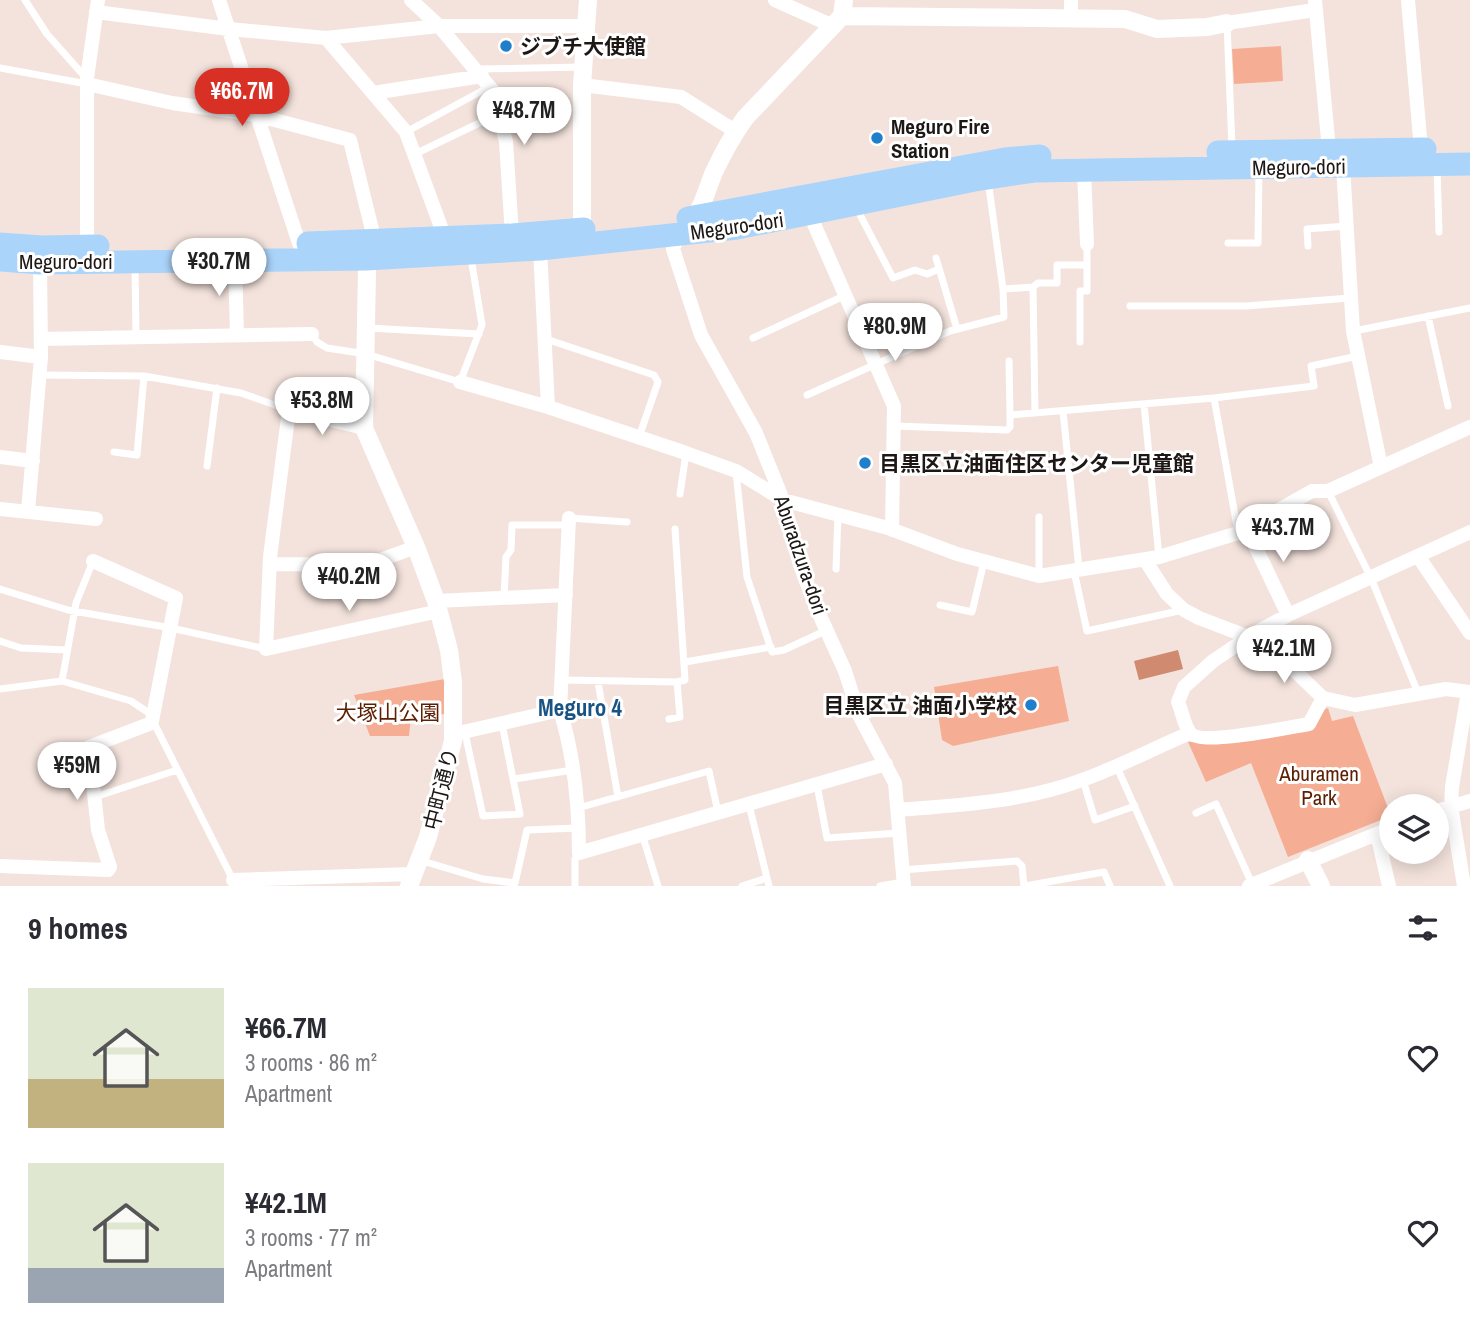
<!DOCTYPE html>
<meta charset="utf-8">
<style>
body{margin:0;font-family:"Archivo Narrow","Noto Sans JP",sans-serif;background:#f7f7f7;color:#2b2b33;height:100vh;display:flex;flex-direction:column;font-size:26px;white-space:nowrap}
*{box-sizing:border-box;margin:0}
p{font-size:23px;color:#7c7c81}
.icon{flex:none;width:38px;height:38px;fill:none;stroke:currentColor;stroke-width:2;stroke-linecap:round;stroke-linejoin:round}
.map{position:relative;height:886px;overflow:hidden}
.side{display:flex;flex-direction:column;background:#fff;flex:1}
.side>*{flex:none}
.tools{position:absolute;left:1379px;top:794px;display:grid;gap:14px}
.tools a{display:grid;place-items:center;width:70px;height:70px;border-radius:50%;background:#fff;box-shadow:0 4px 18px #0003;font-size:35px}
.price{position:absolute;translate:-50% -60px;padding:0 16px;border-radius:24px;background:#fff;color:#222;font-size:23px;line-height:46px;filter:drop-shadow(0 2px 4px #0008)}
.price::after{content:'';position:absolute;left:50%;top:42px;width:21px;height:16px;margin-left:-10px;background:inherit;clip-path:polygon(0 0,100% 0,50% 100%)}
.price.on{background:#d93025;color:#fff}
ul{padding:0;list-style:none}
li{display:flex;align-items:center;gap:21px;height:175px;padding:0 28px}
li span{display:grid;place-items:center;flex:none;width:196px;height:140px;border-radius:0px;color:#555}
li>.icon{margin-inline-start:auto}
span .icon{width:84px;height:84px;fill:#fffc;stroke-width:1}
li b{font-size:30px}
h2{display:flex;justify-content:space-between;align-items:center;height:84px;padding:0 28px;font-size:30px}
.map>svg:first-child{display:block}
.green{fill:#f5ae94}
.water{fill:#cf8a70}
.lines{fill:none;stroke-linecap:round;stroke-linejoin:round}
.service{stroke:#fff;stroke-width:7}
.minor{stroke:#fff;stroke-width:14}
.tertiary{stroke:#fff;stroke-width:18}
.primary{stroke:#abd4fa;stroke-width:23}
.poi-dot{fill:#207fcb;stroke:#fff;stroke-width:2.5}
.labels{text-anchor:middle;dominant-baseline:central;stroke-width:6;stroke-linejoin:round;paint-order:stroke}
.poi-label{font-size:21px;font-weight:bold;fill:#1d1715;stroke:#fff;text-anchor:start}
.street-label{font-size:21px;fill:#1d1715;stroke:#fff}
.park-label{font-size:21px;fill:#5e2004;stroke:#fff}
.neighbourhood-label{font-size:23px;font-weight:bold;fill:#195384;stroke:#fff}
</style>
<div class="map">
<svg width="1470" height="886" viewBox="0 0 1470 886">
<rect width="100%" height="100%" fill="#f4e3dd"/>
<!-- green -->
<path class="green" d="M1281 46 1283 81 1234 84 1232 49Z
M1058 666 1069 721 953 746 942 740 934 687Z
M445 679 446 714 411 717 409 736H370L354 695Z
M1328 708 1332 721 1353 716 1391 816 1288 857 1251 763 1206 782 1188 742 1302 732 1322 710Z"/>
<!-- water -->
<path class="water" d="M1178 650 1183 669 1139 680 1134 661Z"/>
<g class="lines">
<!-- service -->
<path class="service" d="M25 0 47 34 86 78
M1227 23 1232 148
M0 68 87 84
M477 69 583 67
M406 132 489 87
M415 154 498 114
M1437 167 1439 232
M988 180 1003 289 1033 287 1035 413
M857 209 893 278 915 270 927 274 939 269
M1228 243H1258L1259 169
M1308 246 1307 229 1347 226
M936 258 957 329
M135 265 136 337
M1033 287 1038 283H1057V265H1087
M1130 306H1246L1350 298
M1428 316 1448 406
M368 328 479 334
M1354 331 1470 308
M312 334 317 342 327 348 366 354 460 382 482 325 471 258
M753 338 846 295
M545 342 552 341 654 375 658 382 639 437
M1080 342V291H1087V244
M1009 361 1010 415
M40 375 144 376 241 393 289 410
M807 395 950 331 1004 317 1003 289
M1214 398 1238 532
M1144 404 1159 557
M1063 411 1079 569
M894 426 1007 430 1010 427V415L1214 398 1314 386 1311 366 1358 356
M114 452 137 455 144 376
M207 466 217 388
M736 472 747 577 772 652 784 650 827 630
M1328 491 1371 578 1418 693
M680 494 686 453
M1039 517V575
M569 518 627 522
M836 569 838 515
M1074 571 1087 631 1183 610
M0 589 68 610 171 628 266 649
M504 597 506 557 511 550 512 525H569
M940 605 972 612 984 562
M0 641 21 648 67 650
M685 662 771 647
M562 680 677 682 685 680 675 529
M62 681 76 603 93 561
M598 682 618 797
M0 689 62 681 131 701 149 713 234 882
M669 719 680 717 677 682
M465 733 483 816 520 814 502 724
M1116 765 1170 886
M514 779 573 770
M1083 780 1095 820 1135 806
M817 785 827 838 899 833
M95 797 177 770
M749 805 769 886
M578 808 709 771 718 812
M1196 813 1216 804 1252 884
M642 834 658 886
M419 860 483 879 515 883 527 830 578 828
M902 870 1017 861 1022 866 1024 886
M575 886V859L579 854
M742 886 767 878
M880 886 904 882
M1025 886 1104 872 1110 886"/>
<!-- minor -->
<path class="minor" d="M219 0 299 243
M411 0 439 26 493 91 506 142 512 235
M775 0 833 26
M1315 0 1329 150
M1408 0 1421 149
M96 12 229 29 326 38 406 132 445 238
M1071 19V0
M1227 23 1315 10
M326 38 439 26H586
M87 84 172 103 256 115 350 140 375 242
M582 85 681 97 735 131
M373 93 482 76
M1343 166 1353 331 1381 467
M1084 170 1087 244
M810 215 894 406 892 530
M679 234 673 249 701 335 756 433 783 500 800 565 816 607 845 671 859 715 895 783 904 886
M87 246V78L98 0
M540 249 548 407
M235 260 237 335
M41 339 312 334
M0 352 41 357
M460 382 548 407 686 453 736 471 783 500 888 528 957 554 1039 576 1159 557 1238 533 1312 491H1328L1470 427
M364 428 289 410 270 557 266 649 439 611
M0 457 33 461
M0 509 96 519
M28 511 41 357 40 263
M569 518 560 710C574 756 579 805 579 853L886 764
M1247 529 1288 615
M1418 556 1470 633
M1145 560 1167 594 1184 610 1199 618 1267 644 1323 698 1355 705 1446 689 1470 692
M270 564 366 565 416 547
M436 601 566 595
M1323 698 1309 724C1291 727 1201 746 1190 733 1184 725 1182 711 1178 702L1184 687 1213 661 1250 636 1288 615 1470 532
M454 734 560 710
M898 810C960 805 1023 802 1082 780 1119 767 1154 748 1190 733
M1437 811 1470 801
M1377 834 1389 886
M0 866 108 870 110 867 98 830 89 747 149 724 152 721 176 598 93 561
M233 880 412 874
M1249 886 1391 828
M1464 886 1451 806 1452 787 1468 692"/>
<!-- tertiary -->
<path class="tertiary" d="M842 16 1125 19 1157 29 1207 27 1227 23
M690 223C702 210 707 189 714 172 723 153 733 135 745 118L842 16 844 0
M582 241V85L588 0
M365 249 367 270 364 428 416 547 436 601 449 650 453 682V741L428 837 409 886
M1308 860 1321 886"/>
<!-- primary -->
<path class="primary" d="M1218 152 1425 149
M688 218 1005 159 1040 156
M308 243 512 235 584 229
M0 244 42 247 98 246
M0 260 40 263 366 259 540 249 737 228 980 179 1034 171 1470 164"/>
</g>
<!-- markers -->
<g class="poi-dot">
<circle cx="506" cy="46" r="7"/>
<circle cx="877" cy="138" r="7"/>
<circle cx="865" cy="463" r="7"/>
<circle cx="1031" cy="705" r="7"/>
</g>
<g class="labels">
<!-- poi labels -->
<g class="poi-label">
<text x="520" y="46">ジブチ大使館</text>
<text x="891" y="126">Meguro Fire<tspan x="891" dy="24">Station</tspan></text>
<text x="879" y="463">目黒区立油面住区センター児童館</text>
<text x="1017" y="705" text-anchor="end">目黒区立 油面小学校</text>
</g>
<!-- street labels -->
<g class="street-label">
<text transform="translate(1299 167) rotate(-1)">Meguro-dori</text>
<text transform="translate(737 226) rotate(-8)">Meguro-dori</text>
<text x="66" y="261">Meguro-dori</text>
<text transform="translate(801 555) rotate(71)">Aburadzura-dori</text>
<text transform="translate(441 789) rotate(-76)">中町通り</text>
</g>
<!-- park labels -->
<g class="park-label">
<text x="388" y="712">大塚山公園</text>
<text x="1319" y="773">Aburamen<tspan x="1319" dy="24">Park</tspan></text>
</g>
<!-- neighbourhood labels -->
<g class="neighbourhood-label">
<text x="580" y="707">Meguro 4</text>
</g>
</g>
</svg>
<div class="tools">
<a><svg class="icon" aria-label="layers" viewBox="0 0 24 24"><path d="M12 4l9 5-9 5-9-5zM3 14l9 5 9-5"/></svg></a>
</div>
<b class="price on" style="left:242px;top:128px">¥66.7M</b>
<b class="price" style="left:524px;top:147px">¥48.7M</b>
<b class="price" style="left:219px;top:298px">¥30.7M</b>
<b class="price" style="left:895px;top:363px">¥80.9M</b>
<b class="price" style="left:322px;top:437px">¥53.8M</b>
<b class="price" style="left:1283px;top:564px">¥43.7M</b>
<b class="price" style="left:349px;top:613px">¥40.2M</b>
<b class="price" style="left:1284px;top:685px">¥42.1M</b>
<b class="price" style="left:77px;top:802px">¥59M</b>
</div>
<section class="side">
<h2>9 homes<svg class="icon" aria-label="filters" viewBox="0 0 24 24"><path d="M4 7h16M4 17h16"/><circle cx="9" cy="7" r="2"/><circle cx="15" cy="17" r="2"/></svg></h2>
<ul>
<li><span style="background:linear-gradient(#dfe7d0 65%,#c2b280 0)"><svg class="icon" aria-label="home" viewBox="0 0 24 24"><path d="M3 11l9-7 9 7M6 9v11h12V9"/></svg></span><div><b>¥66.7M</b><p>3 rooms · 86 m²</p><p>Apartment</p></div><svg class="icon" aria-label="heart" viewBox="0 0 24 24"><path d="M12 20l-8-8c-3-5 5-10 8-4 3-6 11-1 8 4z"/></svg></li>
<li><span style="background:linear-gradient(#dfe7d0 75%,#9aa5b1 0)"><svg class="icon" aria-label="home" viewBox="0 0 24 24"><path d="M3 11l9-7 9 7M6 9v11h12V9"/></svg></span><div><b>¥42.1M</b><p>3 rooms · 77 m²</p><p>Apartment</p></div><svg class="icon" aria-label="heart" viewBox="0 0 24 24"><path d="M12 20l-8-8c-3-5 5-10 8-4 3-6 11-1 8 4z"/></svg></li>
</ul>
</section>
